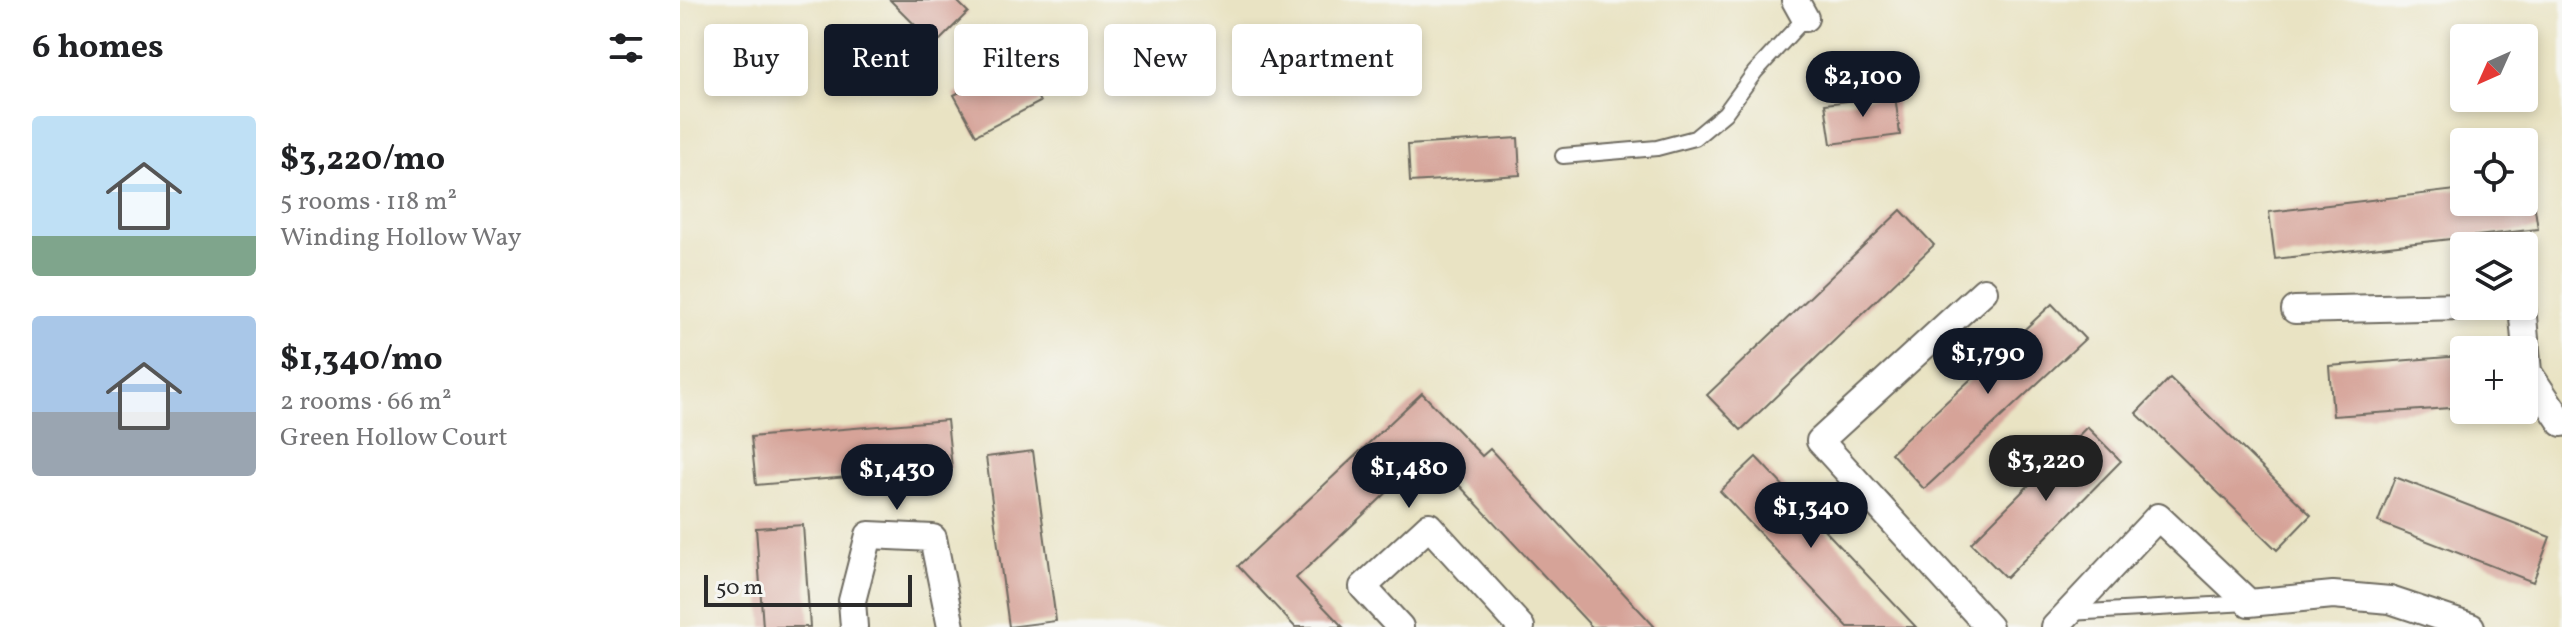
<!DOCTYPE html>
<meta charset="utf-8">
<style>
body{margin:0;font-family:Vollkorn,serif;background:#f2f2f2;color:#202124;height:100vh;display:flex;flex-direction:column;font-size:30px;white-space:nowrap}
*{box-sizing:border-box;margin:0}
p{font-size:26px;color:#757577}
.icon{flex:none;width:44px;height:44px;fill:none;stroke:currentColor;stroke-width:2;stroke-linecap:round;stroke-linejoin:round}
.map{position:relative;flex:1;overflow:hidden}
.side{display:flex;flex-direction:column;background:#fff;width:680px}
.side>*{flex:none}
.hud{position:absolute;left:24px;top:24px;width:760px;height:72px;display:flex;gap:16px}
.needle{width:52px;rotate:225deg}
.buttons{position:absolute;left:1770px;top:24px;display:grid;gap:16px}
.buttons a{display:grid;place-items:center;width:88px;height:88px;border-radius:8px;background:#fff;box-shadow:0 4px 12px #0003;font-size:40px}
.scale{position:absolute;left:24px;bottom:20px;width:208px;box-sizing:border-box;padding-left:8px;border:4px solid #2b2b2b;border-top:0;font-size:22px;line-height:28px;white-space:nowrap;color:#2b2b2b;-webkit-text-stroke:6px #f6f6f2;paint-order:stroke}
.price{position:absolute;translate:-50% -68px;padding:0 18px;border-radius:28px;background:#111827;color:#fff;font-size:26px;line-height:52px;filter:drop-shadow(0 2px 4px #0008)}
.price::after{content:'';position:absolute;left:50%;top:48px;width:24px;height:18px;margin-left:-12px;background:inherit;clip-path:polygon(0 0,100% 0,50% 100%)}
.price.selected{background:#222;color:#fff}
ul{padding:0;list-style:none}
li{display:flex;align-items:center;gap:24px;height:200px;padding:0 32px}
li span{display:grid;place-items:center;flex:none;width:224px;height:160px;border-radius:8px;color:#555}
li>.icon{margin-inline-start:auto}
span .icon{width:96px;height:96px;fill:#fffc;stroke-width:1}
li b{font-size:34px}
h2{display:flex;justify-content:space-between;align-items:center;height:96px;padding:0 32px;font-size:34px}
.tag{padding:0 28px;border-radius:8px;background:#fff;box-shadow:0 4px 12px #0003;font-size:28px;line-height:72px}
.tag.selected{background:#111827;color:#fff}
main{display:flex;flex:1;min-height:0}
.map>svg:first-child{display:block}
.building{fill:#d6a398}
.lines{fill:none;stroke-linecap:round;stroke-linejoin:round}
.lane-casing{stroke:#6e6b60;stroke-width:18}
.street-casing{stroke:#6e6b60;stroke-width:30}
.lane{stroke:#fff;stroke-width:14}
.street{stroke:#fff;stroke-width:26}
</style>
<main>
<section class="side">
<h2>6 homes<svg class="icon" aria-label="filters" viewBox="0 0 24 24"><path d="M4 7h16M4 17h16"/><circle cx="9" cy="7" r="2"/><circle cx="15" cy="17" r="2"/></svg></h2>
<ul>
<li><span style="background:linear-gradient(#bfe0f5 75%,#7fa58c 0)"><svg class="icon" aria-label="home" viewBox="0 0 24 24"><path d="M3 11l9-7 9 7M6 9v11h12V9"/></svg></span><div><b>$3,220/mo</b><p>5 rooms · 118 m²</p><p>Winding Hollow Way</p></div></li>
<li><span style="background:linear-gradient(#a9c7e8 60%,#9aa5b1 0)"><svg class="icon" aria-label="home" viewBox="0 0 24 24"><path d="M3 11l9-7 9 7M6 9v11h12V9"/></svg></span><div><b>$1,340/mo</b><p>2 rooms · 66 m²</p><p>Green Hollow Court</p></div></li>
</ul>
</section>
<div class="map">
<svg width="1882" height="627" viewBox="0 0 1882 627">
<rect width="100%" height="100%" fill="#f6f6f2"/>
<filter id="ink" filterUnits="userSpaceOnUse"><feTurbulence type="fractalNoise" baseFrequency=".0125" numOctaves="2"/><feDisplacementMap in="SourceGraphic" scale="16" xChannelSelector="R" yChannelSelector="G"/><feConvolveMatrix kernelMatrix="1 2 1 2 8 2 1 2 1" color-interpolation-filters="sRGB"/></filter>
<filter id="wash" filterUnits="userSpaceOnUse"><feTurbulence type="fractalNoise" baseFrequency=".006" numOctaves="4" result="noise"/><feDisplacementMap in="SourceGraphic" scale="32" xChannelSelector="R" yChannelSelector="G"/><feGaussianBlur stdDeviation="1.8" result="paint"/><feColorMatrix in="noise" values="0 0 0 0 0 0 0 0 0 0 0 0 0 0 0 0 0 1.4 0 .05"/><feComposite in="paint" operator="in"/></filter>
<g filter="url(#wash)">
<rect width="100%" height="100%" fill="#e9e3c3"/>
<g id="blocks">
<!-- building -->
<path class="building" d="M210 0H276L288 12 255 45Z
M352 55 365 79 352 86 360 102 296 135 274 95Z
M1215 95 1220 135 1151 144 1145 104Z
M838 138 840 175 730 182 728 145Z
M1784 189V202H1854L1858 229 1595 259 1589 212Z
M1221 210 1254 245 1061 430 1027 395Z
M1372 304 1405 339 1244 489 1211 453Z
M1782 356 1784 407 1653 416 1649 366Z
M1490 378 1631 515 1597 550 1456 413Z
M742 393 802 456 810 449 975 627H912L749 453 616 578 663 627H615L558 566Z
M267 420 272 468 76 485 71 437Z
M1407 427 1441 461 1326 578 1291 543Z
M353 451 376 621 329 627 306 457Z
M1076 457 1236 627H1168L1040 491Z
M1715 477 1870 537 1853 582 1698 522Z
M123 525 130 627H83L76 528Z"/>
</g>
</g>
<g filter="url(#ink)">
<use href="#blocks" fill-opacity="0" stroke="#6e6b60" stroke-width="2"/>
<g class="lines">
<defs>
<path id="lane" d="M883 156 977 148 1015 138 1045 113 1075 72 1125 18
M1389 613 1568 603"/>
<path id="street" d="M1115 0 1125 18
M1304 291 1140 441 1309 627
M1842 306 1848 372 1882 423
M1615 310 1784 306
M174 627 172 601 189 535 253 538 271 627
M720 627 683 587 749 526 841 627
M1375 627 1478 517 1569 603 1653 595 1710 600 1791 627"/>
</defs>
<!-- lane casing -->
<use href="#lane" class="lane-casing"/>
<!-- street casing -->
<use href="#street" class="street-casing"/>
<!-- lane -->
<use href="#lane" class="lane"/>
<!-- street -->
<use href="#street" class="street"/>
</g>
</g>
</svg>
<div class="buttons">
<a><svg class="needle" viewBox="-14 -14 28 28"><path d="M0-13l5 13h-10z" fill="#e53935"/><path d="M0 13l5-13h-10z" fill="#757577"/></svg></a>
<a><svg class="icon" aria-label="locate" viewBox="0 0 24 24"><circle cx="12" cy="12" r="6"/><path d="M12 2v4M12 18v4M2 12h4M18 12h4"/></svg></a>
<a><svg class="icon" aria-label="layers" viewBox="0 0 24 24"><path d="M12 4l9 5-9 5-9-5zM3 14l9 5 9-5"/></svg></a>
<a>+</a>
</div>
<div class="scale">50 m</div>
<b class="price" style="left:1183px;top:119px">$2,100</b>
<b class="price" style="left:1308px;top:396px">$1,790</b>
<b class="price selected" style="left:1366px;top:503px">$3,220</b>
<b class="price" style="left:729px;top:510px">$1,480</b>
<b class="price" style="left:217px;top:512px">$1,430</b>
<b class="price" style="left:1131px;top:550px">$1,340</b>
<div class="hud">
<a class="tag">Buy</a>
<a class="tag selected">Rent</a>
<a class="tag">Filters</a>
<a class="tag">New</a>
<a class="tag">Apartment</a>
</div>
</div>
</main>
